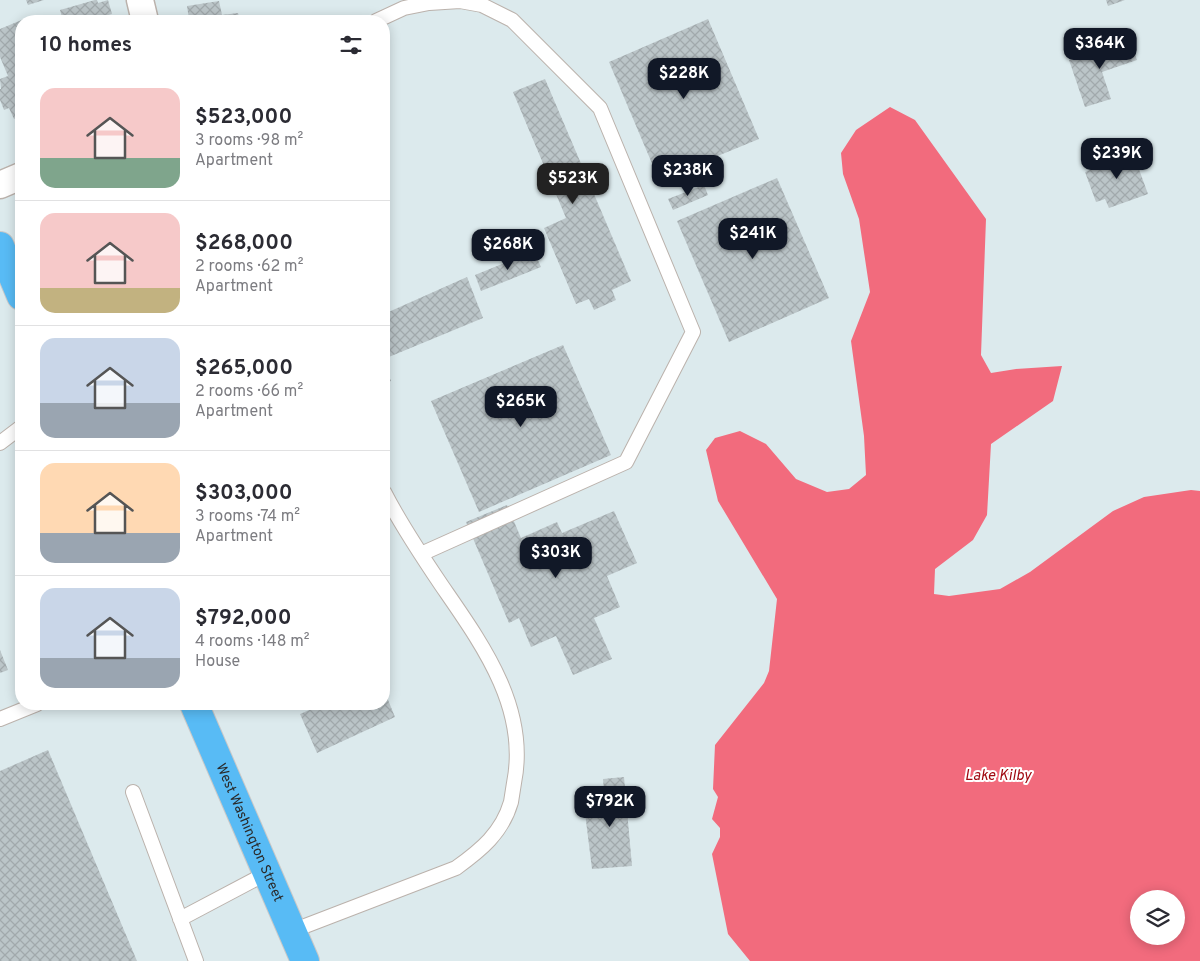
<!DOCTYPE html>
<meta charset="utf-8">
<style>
body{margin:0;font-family:Overpass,sans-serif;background:#f2f2f3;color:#2b2b33;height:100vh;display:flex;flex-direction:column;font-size:19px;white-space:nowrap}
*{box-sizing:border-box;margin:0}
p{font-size:16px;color:#7c7c81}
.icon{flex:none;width:28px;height:28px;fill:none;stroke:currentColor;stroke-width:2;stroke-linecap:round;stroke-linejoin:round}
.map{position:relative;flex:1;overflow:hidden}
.sheet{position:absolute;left:15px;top:15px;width:375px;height:695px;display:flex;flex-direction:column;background:#fff;border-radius:20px;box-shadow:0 2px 12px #0003}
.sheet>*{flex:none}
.controls{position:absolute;left:1130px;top:890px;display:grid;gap:10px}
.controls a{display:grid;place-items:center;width:55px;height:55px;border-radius:50%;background:#fff;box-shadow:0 2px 12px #0003;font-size:25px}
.price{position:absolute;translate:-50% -42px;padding:0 11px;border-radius:10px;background:#111827;color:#fff;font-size:16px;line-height:32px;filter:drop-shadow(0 1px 2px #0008)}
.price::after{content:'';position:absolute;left:50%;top:30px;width:15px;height:11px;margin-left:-8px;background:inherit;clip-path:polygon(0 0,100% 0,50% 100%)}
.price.on{background:#222;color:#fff}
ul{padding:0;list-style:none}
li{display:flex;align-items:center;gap:15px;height:125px;padding:0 25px}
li+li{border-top:1px solid #e1e1e2}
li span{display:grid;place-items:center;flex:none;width:140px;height:100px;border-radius:15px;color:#555}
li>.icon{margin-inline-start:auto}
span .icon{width:60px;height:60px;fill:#fffc;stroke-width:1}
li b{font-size:21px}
h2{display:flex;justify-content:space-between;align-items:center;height:60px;padding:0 25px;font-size:21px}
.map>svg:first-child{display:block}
.water{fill:#f26b7d;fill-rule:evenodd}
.building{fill:url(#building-cross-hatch)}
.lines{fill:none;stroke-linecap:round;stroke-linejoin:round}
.lane-casing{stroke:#bbb2ac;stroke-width:16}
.street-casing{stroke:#bbb2ac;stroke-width:29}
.primary-casing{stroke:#c8c8c8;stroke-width:30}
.lane{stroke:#fff;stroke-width:14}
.street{stroke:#fff;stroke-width:26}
.primary{stroke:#58bbf5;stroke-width:28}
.labels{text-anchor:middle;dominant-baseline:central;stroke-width:4;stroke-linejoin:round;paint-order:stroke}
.street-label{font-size:14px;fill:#2a2a2a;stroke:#fff}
.water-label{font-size:15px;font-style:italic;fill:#a00911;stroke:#fff}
</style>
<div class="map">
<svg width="1200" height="961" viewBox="0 0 1200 961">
<defs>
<pattern id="building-cross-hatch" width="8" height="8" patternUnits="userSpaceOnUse" patternTransform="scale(1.25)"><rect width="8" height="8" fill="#bbc5c8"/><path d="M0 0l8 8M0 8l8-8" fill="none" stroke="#a1a9ac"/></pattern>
</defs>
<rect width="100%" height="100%" fill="#dceaed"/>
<!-- water -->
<path class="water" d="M890 107 915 120 986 219 981 355 991 373 1016 369 1062 366 1053 401 991 444 987 515 973 540 935 569 934 594 949 596 1000 589 1030 572 1113 511 1144 497 1191 490 1200 491V961H750L728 934 712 854 720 837V828L712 819 718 797 713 789 715 745 764 683 769 671 777 599 718 501 706 450 715 438 740 431 766 444 796 479 827 492 849 489 866 475 864 436 851 341 870 292 859 219 843 174 841 153 856 130ZM1139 899H1176V936H1139Z"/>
<!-- building -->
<path class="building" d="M26 0H44L28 5Z
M95 0H97L98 3 108 0 112 14 101 17 103 21H63L60 10Z
M1106 0H1125L1108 6Z
M219 1 222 15 238 13 240 21H184L189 19 187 6Z
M24 19 25 21H21V115L14 119 9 108 4 110 0 100V89H1L0 79 8 76 0 57V29Z
M708 19 759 139 659 180 609 62Z
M1130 39 1137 60 1102 72 1111 99 1085 107 1069 60Z
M545 79 631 281 612 290 616 300 594 310 589 299 576 304 544 228 566 218 513 92Z
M1132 150 1148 194 1109 208 1105 199 1096 202 1085 172 1095 168 1093 163Z
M777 178 829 298 729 342 677 221Z
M704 185 708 195 673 210 668 199Z
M534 251 541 267 481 291 475 275Z
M467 277 483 318 384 359V314Z
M563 345 611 455 479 512 431 401Z
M384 364 391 381 384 384Z
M507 505 521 538 557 522 562 533 614 511 637 563 607 576 620 607 594 618 612 659 573 675 556 636 531 647 519 618 509 623 466 522Z
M0 650 8 670 0 673Z
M384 690 395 717 317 753 300 714 323 704H384Z
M48 750 91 852 137 961H0V771Z
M624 777 632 866 592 869 584 805 605 803 603 779Z"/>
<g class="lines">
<defs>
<path id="lane" d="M376 21 404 8 429 3 460 1 482 5 512 20 600 108 693 332 626 462 421 554
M0 443 21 427
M0 719 37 704
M133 792 196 961
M180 919 267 873
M292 931 456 868C481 850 502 833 511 802 512 796 513 789 514 783 529 708 482 644 442 586 421 555 401 525 384 492"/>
<path id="street" d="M140 0 145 21
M0 185 21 176"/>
<g id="primary">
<path d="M0 246 21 296"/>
<path id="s1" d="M194 704 305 961"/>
</g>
</defs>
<!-- lane casing -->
<use href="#lane" class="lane-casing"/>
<!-- street casing -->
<use href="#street" class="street-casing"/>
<!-- primary casing -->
<use href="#primary" class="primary-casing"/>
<!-- lane -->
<use href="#lane" class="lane"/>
<!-- street -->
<use href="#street" class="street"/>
<!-- primary -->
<use href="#primary" class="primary"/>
</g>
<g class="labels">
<!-- street labels -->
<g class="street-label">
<text stroke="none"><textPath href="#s1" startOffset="140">West Washington Street</textPath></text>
</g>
<!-- water labels -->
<g class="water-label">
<text x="998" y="776">Lake Kilby</text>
</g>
</g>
</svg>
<div class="controls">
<a><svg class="icon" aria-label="layers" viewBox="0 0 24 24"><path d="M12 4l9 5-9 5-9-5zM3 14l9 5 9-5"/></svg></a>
</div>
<b class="price" style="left:1100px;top:70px">$364K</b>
<b class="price" style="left:684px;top:100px">$228K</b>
<b class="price" style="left:1117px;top:180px">$239K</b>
<b class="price" style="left:688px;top:197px">$238K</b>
<b class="price on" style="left:573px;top:205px">$523K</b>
<b class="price" style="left:753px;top:260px">$241K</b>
<b class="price" style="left:508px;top:271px">$268K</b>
<b class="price" style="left:521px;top:428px">$265K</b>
<b class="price" style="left:556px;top:579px">$303K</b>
<b class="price" style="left:610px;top:828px">$792K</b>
<section class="sheet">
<h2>10 homes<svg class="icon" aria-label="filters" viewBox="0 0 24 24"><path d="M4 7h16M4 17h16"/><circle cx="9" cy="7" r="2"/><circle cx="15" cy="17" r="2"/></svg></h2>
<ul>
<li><span style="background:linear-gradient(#f6c9c9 70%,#7fa58c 0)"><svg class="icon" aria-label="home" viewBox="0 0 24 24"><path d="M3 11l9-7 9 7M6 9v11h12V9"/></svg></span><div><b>$523,000</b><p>3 rooms · 98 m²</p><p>Apartment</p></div></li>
<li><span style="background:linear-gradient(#f6c9c9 75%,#c2b280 0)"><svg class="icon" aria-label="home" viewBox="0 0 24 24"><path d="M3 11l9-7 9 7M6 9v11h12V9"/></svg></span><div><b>$268,000</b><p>2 rooms · 62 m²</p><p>Apartment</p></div></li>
<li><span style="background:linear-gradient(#c9d6e8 65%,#9aa5b1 0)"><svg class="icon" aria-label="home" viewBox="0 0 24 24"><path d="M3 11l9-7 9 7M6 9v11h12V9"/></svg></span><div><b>$265,000</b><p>2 rooms · 66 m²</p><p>Apartment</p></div></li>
<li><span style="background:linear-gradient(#ffd9b3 70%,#9aa5b1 0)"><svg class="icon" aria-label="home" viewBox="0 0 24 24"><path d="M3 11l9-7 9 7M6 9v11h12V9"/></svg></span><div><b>$303,000</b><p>3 rooms · 74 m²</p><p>Apartment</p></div></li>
<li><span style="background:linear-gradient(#c9d6e8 70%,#9aa5b1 0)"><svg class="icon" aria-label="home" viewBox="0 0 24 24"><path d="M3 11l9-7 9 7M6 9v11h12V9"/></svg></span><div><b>$792,000</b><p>4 rooms · 148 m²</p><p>House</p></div></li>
</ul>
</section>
</div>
